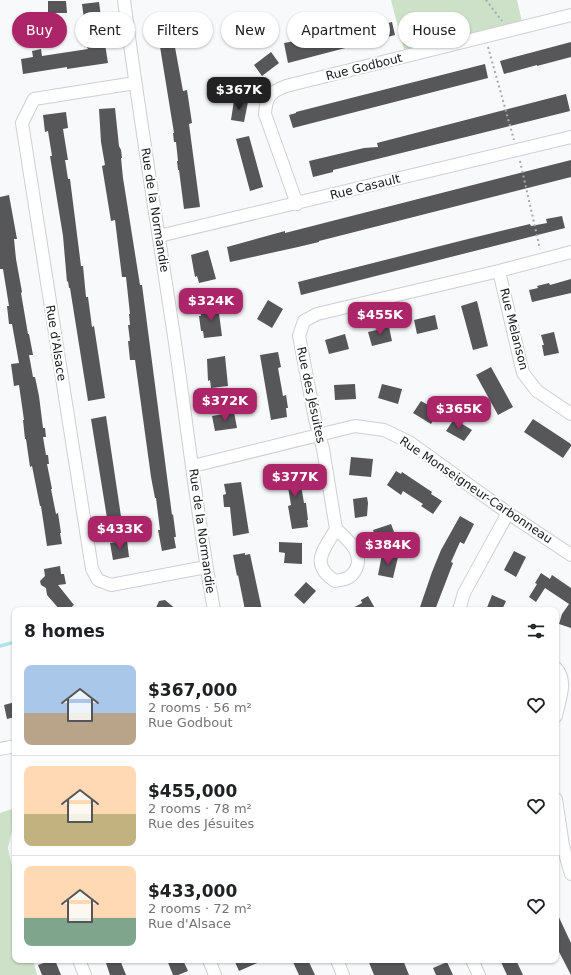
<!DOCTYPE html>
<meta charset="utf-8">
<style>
body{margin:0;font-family:"DejaVu Sans",sans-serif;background:#f2f2f2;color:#202124;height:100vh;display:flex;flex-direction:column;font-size:15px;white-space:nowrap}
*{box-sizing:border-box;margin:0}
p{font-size:13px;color:#757577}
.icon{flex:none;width:22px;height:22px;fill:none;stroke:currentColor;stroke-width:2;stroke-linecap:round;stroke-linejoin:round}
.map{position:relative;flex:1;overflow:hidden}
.side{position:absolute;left:12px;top:607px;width:547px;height:356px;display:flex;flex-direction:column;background:#fff;border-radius:8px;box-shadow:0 1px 3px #0004}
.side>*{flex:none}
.hud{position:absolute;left:12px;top:12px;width:547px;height:36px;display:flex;gap:8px}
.price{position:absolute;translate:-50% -34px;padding:0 9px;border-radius:8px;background:#ad2569;color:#fff;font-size:13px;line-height:26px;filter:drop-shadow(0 1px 2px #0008)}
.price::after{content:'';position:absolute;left:50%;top:24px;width:12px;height:9px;margin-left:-6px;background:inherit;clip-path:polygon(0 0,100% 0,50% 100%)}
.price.current{background:#222;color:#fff}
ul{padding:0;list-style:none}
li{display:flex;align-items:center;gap:12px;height:100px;padding:0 12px}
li+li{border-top:1px solid #e0e0e0}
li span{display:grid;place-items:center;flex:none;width:112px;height:80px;border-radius:8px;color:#555}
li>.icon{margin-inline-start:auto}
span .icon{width:48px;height:48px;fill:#fffc;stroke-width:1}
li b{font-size:17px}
h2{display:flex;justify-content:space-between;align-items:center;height:48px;padding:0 12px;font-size:17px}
.pill{padding:0 14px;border-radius:18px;background:#fff;box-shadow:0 1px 3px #0004;font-size:14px;line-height:36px}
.pill.current{background:#ad2569;color:#fff}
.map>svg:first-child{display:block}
.green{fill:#cce1c7}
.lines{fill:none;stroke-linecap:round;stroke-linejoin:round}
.stream{stroke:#b1e3e8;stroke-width:3.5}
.building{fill:#575658}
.minor-casing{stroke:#cecfd1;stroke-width:14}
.path{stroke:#a8aaab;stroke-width:2;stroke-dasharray:2 3;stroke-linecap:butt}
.minor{stroke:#fff;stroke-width:12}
.labels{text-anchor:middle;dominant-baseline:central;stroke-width:4;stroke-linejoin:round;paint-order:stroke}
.street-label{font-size:12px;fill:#171819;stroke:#fff}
</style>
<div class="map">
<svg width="571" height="975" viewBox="0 0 571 975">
<rect width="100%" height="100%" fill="#f7f9fb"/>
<!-- green -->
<path class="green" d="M391 0H517L522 22 404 50Z
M15 808V817L8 848 15 880V960H33L37 975H0V813Z"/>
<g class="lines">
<!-- stream -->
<path class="stream" d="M0 646 15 642"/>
</g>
<!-- building -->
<path class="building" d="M48 1H66L67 13H48Z
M99 2 101 17 84 19 82 4Z
M170 20 183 91 187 90 192 123 189 124 200 207 184 209 179 170H178L177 161H178L176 142H174L173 133H174L156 22Z
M392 22 395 35 288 63 284 43 295 41 297 46Z
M571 42V57L537 66V65L504 74 500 61Z
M105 44 108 63 67 69V67L23 74 21 59 33 57 32 51 41 49 42 56 88 49 87 47Z
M271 52 279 63 262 76 254 65Z
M485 64 488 78 293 128 289 115 296 113V112Z
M566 94 570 111 333 170V172L313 177 309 161 364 148 378 147 377 143Z
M234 100 248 102 244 122 231 120Z
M115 108 119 146 121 150 122 158H121L123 178 140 285H142L172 515 173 514 176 537H174L176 548 162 551 158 530H160L156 498H155L151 477 135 360H130L128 341H130L128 325H130L129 314H130L126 277H122L115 220 111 221 102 166 105 165 101 142 99 109Z
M66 112 68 128 63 129 68 160H65L68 179H70L81 266H83L86 297H88L92 327 94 326 105 398 88 401 70 288H69L68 281 67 282 63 236 50 156H52L48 131 45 132 43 115Z
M249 136 263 187 250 191 236 139Z
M571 160V177L319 241V242L298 247 230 262 227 247 238 244 285 231V233L328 222Z
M9 195 17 239H14L16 259 22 292 21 293 28 334H29L33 355H29L33 377H35L39 396 43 428H45L46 437H43L46 455H48L49 464H47L52 489H51L56 514 58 513 61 533H60L62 544 47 546 41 506H40L32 466 30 467 26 439H25L23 420H24L19 385 14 386 11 364 19 363 12 324H9L7 306H9L3 269H0V197Z
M562 216 565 228 301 295 298 282 472 238 530 224 531 226 547 223 546 219Z
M208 250 216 279 199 283 197 276 195 277 191 255Z
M571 279V293L532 302 529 290 538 288 537 286 549 283 550 285Z
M268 300 283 309 272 328 257 319Z
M477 301 488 346 473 350 461 306Z
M218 306 222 336 204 338 203 331H201L199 316H201L200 309Z
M435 315 438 329 417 334 414 320Z
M389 327 392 341 372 346 368 332Z
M554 332 559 353 544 356 542 345H544L541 335Z
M345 334 349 349 329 354 325 340Z
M278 352 281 367 278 368 283 396 286 395 288 408H286L287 417 271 420 260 355Z
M225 356 228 386 211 388 210 380 208 381 207 359Z
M491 367 513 407 498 415 476 375Z
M355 384 356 399 335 400 334 385Z
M382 384 402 389 398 404 378 398Z
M421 401 439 411 431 424 413 413Z
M234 412 237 428 215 431 212 416Z
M106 416 122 523 109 525 108 517 107 518 91 419Z
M454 419 472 430 464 441 446 431Z
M533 419 571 444V446L563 458 524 432Z
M351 457 373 459 371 477 349 475Z
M280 469 284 472 300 469 302 484 301 485 304 503H306L308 520H307L308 527 292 529 288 506 291 505 287 481 281 482 274 478Z
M396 471 401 474 402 472 432 492 431 494 442 501 433 514 421 506 423 504 403 491 401 495 387 485Z
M241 482 249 533 233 536 230 507H224L223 495 226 494 224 484Z
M367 497 368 503 367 516 355 518 353 499Z
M460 516 474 524 464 544 460 542 451 562 453 563 435 610H419L432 572 441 550Z
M391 524 396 537 378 544 373 530Z
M127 540 129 557 113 560 110 543Z
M279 542 302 543V564L284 563 285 553 279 552Z
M514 551 526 557 516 577 504 570Z
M245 553V555L250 554 262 610H245L238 575 237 576 233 555Z
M382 554 398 557 393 578 378 575Z
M60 566 61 574H64L66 584 58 585 74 605 68 610H60L47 595 46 588 41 585 40 581 45 576 44 569Z
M541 573 550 579 552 575 571 588V628L559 624 562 614 569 604 545 588 536 602 529 597 537 584 535 583Z
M306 582 316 591 304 604 294 595Z
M492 595 506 601 502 610H486Z
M368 596 376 610H349L362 603 361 600Z
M165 600 177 610H155L159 601Z
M15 702V717L7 719 4 705Z
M556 911 571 943V975L556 946Z
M52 960H55L61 975H42L38 965Z
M105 960H120L126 975H110Z
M167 960H183L188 971 178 975H173Z
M234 960H264L239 971Z
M292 960H308L315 975H299Z
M368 960H403L409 975H374Z
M500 960H516L523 975H507Z
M447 962 453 975H436L433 968Z"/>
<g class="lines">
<defs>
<path id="minor" d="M124 0C139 115 158 229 175 343 188 432 198 522 214 610
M135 83 34 99 22 123 92 569 98 580 111 585 206 567
M297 204 265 114C266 97 270 92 286 86L571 15
M159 236 571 137
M499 271 523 373 537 391 571 414
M193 466 355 426 384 430 409 442 508 513 571 555
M336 529C347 539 364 553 356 569 351 579 345 579 335 581 309 564 324 550 336 529L323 449 315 419 299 336 304 321 317 314 499 271 571 252
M459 610 464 593 508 513
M556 668C568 681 559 700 556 716
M0 749 15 746
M556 799 563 846 571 874
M79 960 85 975
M209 960 215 975
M337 960 343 975
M472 960 479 975"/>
</defs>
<!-- minor casing -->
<use href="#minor" class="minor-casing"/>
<!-- path -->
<path class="path" d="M486 0 502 21
M488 47 514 140
M520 161 540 249"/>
<!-- minor -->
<use href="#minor" class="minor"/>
</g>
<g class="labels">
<!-- street labels -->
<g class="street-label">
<text transform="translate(364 67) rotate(-14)">Rue Godbout</text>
<text transform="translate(365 187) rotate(-14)">Rue Casault</text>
<text transform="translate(155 210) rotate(81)">Rue de la Normandie</text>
<text transform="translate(514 329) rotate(76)">Rue Melanson</text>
<text transform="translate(56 343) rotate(81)">Rue d'Alsace</text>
<text transform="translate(311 395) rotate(78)">Rue des Jésuites</text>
<text transform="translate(476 490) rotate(34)">Rue Monseigneur-Carbonneau</text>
<text transform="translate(202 531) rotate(82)">Rue de la Normandie</text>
</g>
</g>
</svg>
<b class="price current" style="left:239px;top:111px">$367K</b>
<b class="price" style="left:211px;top:322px">$324K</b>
<b class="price" style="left:380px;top:336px">$455K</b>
<b class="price" style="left:225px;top:422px">$372K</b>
<b class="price" style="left:459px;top:430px">$365K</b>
<b class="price" style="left:295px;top:498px">$377K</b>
<b class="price" style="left:120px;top:550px">$433K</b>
<b class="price" style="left:388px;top:566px">$384K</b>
<div class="hud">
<a class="pill current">Buy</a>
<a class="pill">Rent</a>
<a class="pill">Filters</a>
<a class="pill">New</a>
<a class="pill">Apartment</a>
<a class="pill">House</a>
</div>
<section class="side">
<h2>8 homes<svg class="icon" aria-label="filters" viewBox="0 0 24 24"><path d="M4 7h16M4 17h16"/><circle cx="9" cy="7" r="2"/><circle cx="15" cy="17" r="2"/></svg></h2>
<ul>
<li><span style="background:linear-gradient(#a9c7e8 60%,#b9a48a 0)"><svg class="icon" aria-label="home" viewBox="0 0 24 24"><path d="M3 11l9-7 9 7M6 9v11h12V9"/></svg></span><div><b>$367,000</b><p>2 rooms · 56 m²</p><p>Rue Godbout</p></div><svg class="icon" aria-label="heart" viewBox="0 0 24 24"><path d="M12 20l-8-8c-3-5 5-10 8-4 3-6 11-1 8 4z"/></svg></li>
<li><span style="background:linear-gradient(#ffd9b3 60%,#c2b280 0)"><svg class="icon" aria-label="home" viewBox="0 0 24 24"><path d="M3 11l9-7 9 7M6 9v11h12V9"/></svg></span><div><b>$455,000</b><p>2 rooms · 78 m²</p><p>Rue des Jésuites</p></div><svg class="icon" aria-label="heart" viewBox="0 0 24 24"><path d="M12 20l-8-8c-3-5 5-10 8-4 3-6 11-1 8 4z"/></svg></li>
<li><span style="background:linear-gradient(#ffd9b3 65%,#7fa58c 0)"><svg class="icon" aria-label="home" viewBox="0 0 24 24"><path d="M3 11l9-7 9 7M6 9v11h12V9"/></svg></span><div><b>$433,000</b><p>2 rooms · 72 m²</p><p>Rue d'Alsace</p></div><svg class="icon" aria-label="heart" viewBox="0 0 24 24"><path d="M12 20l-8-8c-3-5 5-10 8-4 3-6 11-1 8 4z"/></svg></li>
</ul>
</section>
</div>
